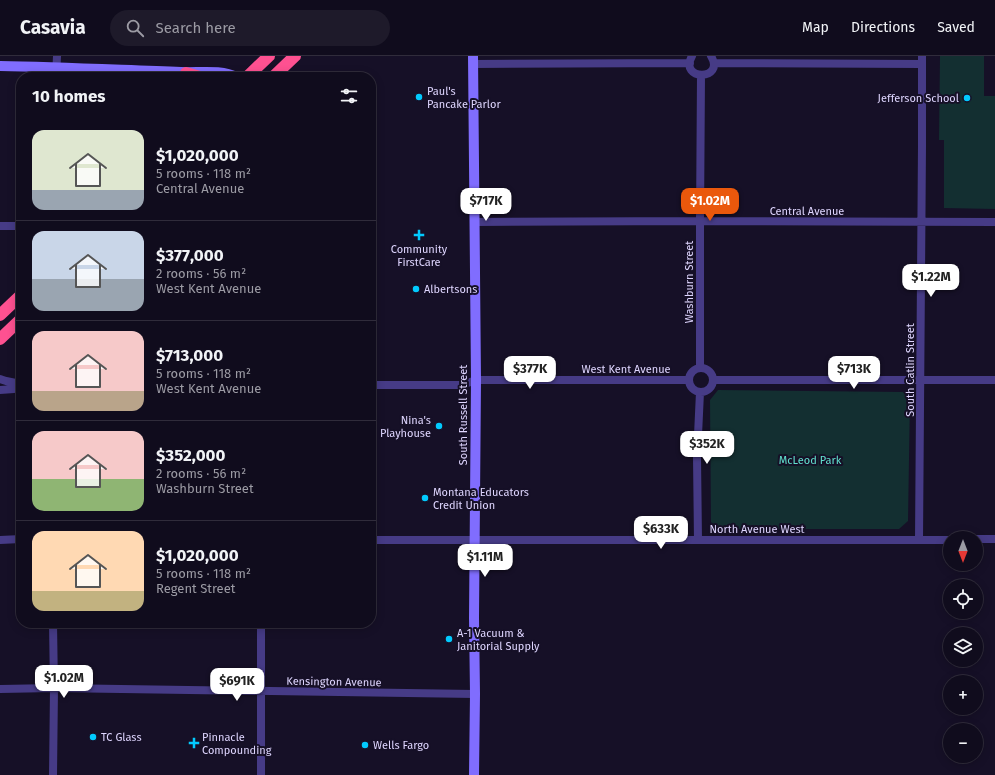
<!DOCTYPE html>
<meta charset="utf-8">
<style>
body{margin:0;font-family:"Fira Sans",sans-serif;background:#1e1a2a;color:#f1f3f6;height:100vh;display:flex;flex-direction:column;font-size:15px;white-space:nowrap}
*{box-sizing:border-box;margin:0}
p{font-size:13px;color:#9c9ba4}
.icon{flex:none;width:22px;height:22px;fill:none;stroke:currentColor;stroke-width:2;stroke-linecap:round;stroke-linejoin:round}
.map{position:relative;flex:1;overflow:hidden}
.details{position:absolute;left:16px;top:16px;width:360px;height:556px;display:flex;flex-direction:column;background:#100c1d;border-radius:16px;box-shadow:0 2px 10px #0003,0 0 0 1px #302c3b}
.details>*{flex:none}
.needle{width:26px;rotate:180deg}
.tools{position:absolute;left:943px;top:475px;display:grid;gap:8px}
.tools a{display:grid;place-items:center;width:40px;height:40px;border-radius:50%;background:#100c1d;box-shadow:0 2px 10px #0003,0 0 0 1px #302c3b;font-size:20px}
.price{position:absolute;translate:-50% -34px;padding:0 9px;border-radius:8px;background:#fff;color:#222;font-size:13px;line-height:26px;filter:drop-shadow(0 1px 2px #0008)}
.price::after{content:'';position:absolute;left:50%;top:24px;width:12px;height:9px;margin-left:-6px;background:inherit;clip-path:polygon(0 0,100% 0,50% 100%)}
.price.current{background:#ea580c;color:#fff}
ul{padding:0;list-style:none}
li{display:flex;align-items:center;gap:12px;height:100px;padding:0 16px}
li+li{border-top:1px solid #302c3b}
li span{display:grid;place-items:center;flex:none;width:112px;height:80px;border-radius:12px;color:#555}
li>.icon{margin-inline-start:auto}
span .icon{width:48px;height:48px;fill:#fffc;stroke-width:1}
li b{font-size:17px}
h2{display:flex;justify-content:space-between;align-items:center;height:48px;padding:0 16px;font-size:17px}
header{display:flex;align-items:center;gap:24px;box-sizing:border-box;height:56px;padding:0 20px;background:#100c1d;border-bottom:1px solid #302c3b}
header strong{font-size:19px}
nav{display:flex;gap:22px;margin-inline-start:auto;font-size:14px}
.search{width:280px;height:36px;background:#1e1a2a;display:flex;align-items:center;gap:10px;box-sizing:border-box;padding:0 14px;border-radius:22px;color:#9c9ba4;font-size:15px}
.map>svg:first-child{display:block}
.green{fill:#132f31}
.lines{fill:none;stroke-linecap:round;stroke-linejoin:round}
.street{stroke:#463b86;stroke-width:8}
.secondary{stroke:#806dfe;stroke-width:10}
.highway{stroke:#fe5191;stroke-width:12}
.poi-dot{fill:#02cafe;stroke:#161027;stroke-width:1.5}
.labels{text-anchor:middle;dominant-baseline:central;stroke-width:4;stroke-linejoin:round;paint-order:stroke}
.poi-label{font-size:11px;fill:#dfd6ff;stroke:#161027;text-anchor:start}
.street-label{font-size:11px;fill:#dfd6ff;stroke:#161027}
.park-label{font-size:11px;fill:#61e0ce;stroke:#161027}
</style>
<header>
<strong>Casavia</strong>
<div class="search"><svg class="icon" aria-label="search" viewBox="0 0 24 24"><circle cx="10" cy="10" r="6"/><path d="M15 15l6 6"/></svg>Search here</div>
<nav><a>Map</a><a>Directions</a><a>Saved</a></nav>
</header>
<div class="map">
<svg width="995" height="719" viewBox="0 0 995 719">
<rect width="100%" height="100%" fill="#161027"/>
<!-- green -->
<path class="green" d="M940 0H984V40H995V153L944 152V84H939Z
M718 334 903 336 910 342 908 465 899 473H719L711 466 710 344Z"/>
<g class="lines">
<!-- street -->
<path class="street" d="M692 0C678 25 726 25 711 0
M714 7 922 8
M473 8 690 7
M56 21 57 0
M475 166 700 165 995 166
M0 170H21
M689 324a12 12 0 1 1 24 0a12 12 0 1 1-24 0Z
M700 312V165L701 19
M0 323 6 325 21 328
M713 324H995
M371 329H462L476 324H689
M0 334 14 333 21 331
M976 483H995
M0 484 21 483
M371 484H950
M698 484 697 401 700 336
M919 484 922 89V0
M261 567V719
M0 633 54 632 475 638
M53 719 54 632 53 567"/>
<!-- secondary -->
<path class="secondary" d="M473 0 476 324 474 562 475 638 474 719
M0 10C60 11 121 14 181 16 197 17 222 13 236 21"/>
<!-- highway -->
<path class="highway" d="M186 17 200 21
M247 21 269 0
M273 21 295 0
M0 259 21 239
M0 283 21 263"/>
</g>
<!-- markers -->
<g class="poi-dot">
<circle cx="419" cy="41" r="4"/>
<circle cx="967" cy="42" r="4"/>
<path d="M417 173h4v4h4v4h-4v4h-4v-4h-4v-4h4z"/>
<circle cx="416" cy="233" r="4"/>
<circle cx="439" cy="370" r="4"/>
<circle cx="425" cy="442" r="4"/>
<circle cx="449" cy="583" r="4"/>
<circle cx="93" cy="681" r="4"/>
<path d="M192 681h4v4h4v4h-4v4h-4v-4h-4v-4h4z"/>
<circle cx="365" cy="689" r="4"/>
</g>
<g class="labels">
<!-- poi labels -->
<g class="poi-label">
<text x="427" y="35">Paul's<tspan x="427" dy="13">Pancake Parlor</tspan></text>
<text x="959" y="42" text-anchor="end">Jefferson School</text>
<text x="419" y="193" text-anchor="middle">Community<tspan x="419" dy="13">FirstCare</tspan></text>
<text x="424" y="233">Albertsons</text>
<text x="431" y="364" text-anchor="end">Nina's<tspan x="431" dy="13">Playhouse</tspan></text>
<text x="433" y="436">Montana Educators<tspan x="433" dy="13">Credit Union</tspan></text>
<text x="457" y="577">A-1 Vacuum &amp;<tspan x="457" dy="13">Janitorial Supply</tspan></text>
<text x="101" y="681">TC Glass</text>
<text x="202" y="681">Pinnacle<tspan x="202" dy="13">Compounding</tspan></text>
<text x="373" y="689">Wells Fargo</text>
</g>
<!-- street labels -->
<g class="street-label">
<text x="807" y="155">Central Avenue</text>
<text transform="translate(689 226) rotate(-90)">Washburn Street</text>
<text x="626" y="313">West Kent Avenue</text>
<text transform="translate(910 314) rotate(-90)">South Catlin Street</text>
<text transform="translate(463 359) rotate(-90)">South Russell Street</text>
<text x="757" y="473">North Avenue West</text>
<text transform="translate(334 626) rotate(1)">Kensington Avenue</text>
</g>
<!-- park labels -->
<g class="park-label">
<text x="810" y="404">McLeod Park</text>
</g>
</g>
</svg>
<div class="tools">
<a><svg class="needle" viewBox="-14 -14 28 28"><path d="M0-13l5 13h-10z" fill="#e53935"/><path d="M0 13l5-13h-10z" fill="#9c9ba4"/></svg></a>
<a><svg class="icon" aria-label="locate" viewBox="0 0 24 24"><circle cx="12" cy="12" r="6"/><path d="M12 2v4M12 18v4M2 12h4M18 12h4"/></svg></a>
<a><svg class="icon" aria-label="layers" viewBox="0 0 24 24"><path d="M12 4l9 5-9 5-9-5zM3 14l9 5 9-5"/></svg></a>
<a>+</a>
<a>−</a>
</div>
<b class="price" style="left:486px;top:166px">$717K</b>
<b class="price current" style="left:710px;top:166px">$1.02M</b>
<b class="price" style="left:931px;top:242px">$1.22M</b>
<b class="price" style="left:530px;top:334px">$377K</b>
<b class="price" style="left:854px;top:334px">$713K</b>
<b class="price" style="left:707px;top:409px">$352K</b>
<b class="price" style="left:661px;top:494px">$633K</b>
<b class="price" style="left:485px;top:522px">$1.11M</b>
<b class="price" style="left:64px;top:643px">$1.02M</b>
<b class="price" style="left:237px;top:646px">$691K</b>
<section class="details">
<h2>10 homes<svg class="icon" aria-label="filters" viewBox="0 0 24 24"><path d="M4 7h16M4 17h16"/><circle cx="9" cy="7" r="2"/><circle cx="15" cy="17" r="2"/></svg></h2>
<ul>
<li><span style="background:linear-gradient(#dfe7d0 75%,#9aa5b1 0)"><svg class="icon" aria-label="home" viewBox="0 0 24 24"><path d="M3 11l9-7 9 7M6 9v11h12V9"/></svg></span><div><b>$1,020,000</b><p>5 rooms · 118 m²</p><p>Central Avenue</p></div></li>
<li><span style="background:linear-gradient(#c9d6e8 60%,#9aa5b1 0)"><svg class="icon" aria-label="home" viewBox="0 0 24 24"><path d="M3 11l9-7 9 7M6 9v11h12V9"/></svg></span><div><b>$377,000</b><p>2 rooms · 56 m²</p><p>West Kent Avenue</p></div></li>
<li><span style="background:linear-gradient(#f6c9c9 75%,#b9a48a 0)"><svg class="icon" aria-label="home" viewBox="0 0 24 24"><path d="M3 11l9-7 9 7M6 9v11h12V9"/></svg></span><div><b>$713,000</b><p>5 rooms · 118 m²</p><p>West Kent Avenue</p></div></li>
<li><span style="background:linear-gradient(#f6c9c9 60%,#8fb573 0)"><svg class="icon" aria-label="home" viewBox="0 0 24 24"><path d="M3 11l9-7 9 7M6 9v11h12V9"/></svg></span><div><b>$352,000</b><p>2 rooms · 56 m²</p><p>Washburn Street</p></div></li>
<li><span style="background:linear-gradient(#ffd9b3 75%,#c2b280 0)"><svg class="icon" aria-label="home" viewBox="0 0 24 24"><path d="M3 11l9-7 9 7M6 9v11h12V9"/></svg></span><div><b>$1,020,000</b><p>5 rooms · 118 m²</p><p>Regent Street</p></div></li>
</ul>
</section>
</div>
